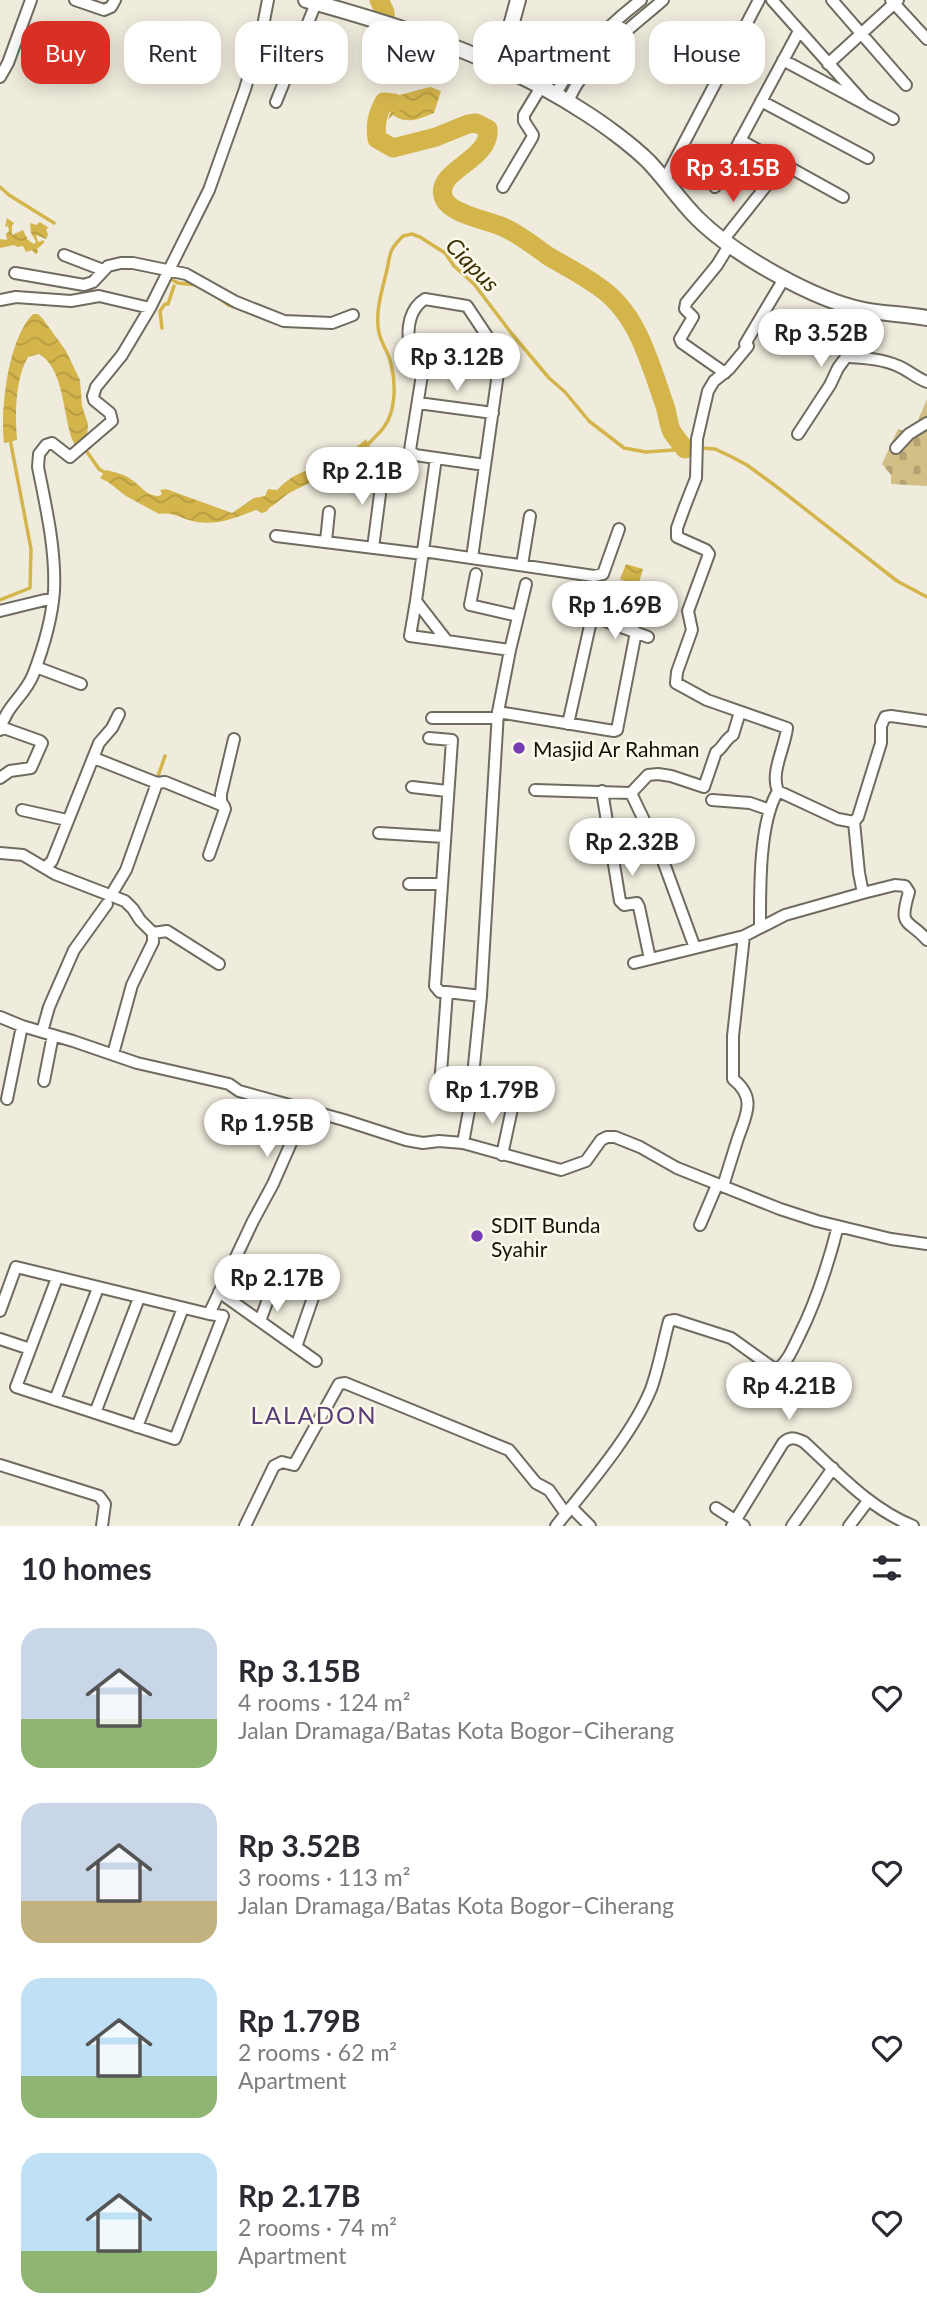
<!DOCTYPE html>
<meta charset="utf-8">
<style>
body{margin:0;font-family:Lato,sans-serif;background:#f2f2f3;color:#2b2b33;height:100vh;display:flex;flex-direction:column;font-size:26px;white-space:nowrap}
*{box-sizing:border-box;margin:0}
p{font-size:23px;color:#7c7c81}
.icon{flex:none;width:38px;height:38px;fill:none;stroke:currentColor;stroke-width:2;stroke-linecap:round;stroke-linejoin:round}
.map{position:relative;height:1526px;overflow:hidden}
.drawer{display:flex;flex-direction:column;background:#fff;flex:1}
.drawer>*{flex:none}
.guide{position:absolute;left:21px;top:21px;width:886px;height:63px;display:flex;gap:14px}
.price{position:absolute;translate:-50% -60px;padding:0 16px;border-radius:24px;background:#fff;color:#222;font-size:23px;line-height:46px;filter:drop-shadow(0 2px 4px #0008)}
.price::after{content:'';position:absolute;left:50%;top:42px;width:21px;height:16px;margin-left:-10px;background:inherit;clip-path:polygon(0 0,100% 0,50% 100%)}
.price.on{background:#d93025;color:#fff}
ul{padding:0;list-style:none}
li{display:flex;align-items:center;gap:21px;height:175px;padding:0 21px}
li span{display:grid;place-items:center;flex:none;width:196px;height:140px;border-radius:21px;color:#555}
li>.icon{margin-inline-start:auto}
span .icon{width:84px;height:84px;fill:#fffc;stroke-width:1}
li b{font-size:30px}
h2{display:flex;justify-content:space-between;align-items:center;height:84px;padding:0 21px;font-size:30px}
.tag{padding:0 24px;border-radius:21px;background:#fff;box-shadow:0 4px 18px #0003;font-size:24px;line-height:63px}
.tag.on{background:#d93025;color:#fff}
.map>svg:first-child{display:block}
.cemetery{fill:url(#cemetery-stones)}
.water{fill:url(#water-waves)}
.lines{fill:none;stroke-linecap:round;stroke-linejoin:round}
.stream{stroke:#d4b54c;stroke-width:3.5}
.river{stroke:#d4b54c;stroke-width:19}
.minor-casing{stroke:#6f6b5f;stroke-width:14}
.tertiary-casing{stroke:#6f6b5f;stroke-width:18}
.minor{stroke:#fff;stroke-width:10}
.tertiary{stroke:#fff;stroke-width:14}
.poi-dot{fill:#783db3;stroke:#fdf9ea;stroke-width:2.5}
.labels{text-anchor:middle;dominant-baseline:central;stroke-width:5;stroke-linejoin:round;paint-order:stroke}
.poi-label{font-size:21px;fill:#13120d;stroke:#fdf9ea;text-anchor:start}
.water-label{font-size:23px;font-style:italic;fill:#3a2e00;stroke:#fdf9ea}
.quarter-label{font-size:24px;letter-spacing:2px;fill:#583d79;stroke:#fdf9ea}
</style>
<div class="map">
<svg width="927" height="1526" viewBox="0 0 927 1526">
<defs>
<pattern id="cemetery-stones" width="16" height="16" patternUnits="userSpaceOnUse" patternTransform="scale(1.75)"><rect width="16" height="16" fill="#d1bf86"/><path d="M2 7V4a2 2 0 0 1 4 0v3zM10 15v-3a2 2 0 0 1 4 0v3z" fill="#b3a372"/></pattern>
<pattern id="water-waves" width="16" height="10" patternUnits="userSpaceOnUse" patternTransform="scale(1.75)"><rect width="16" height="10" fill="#d4b54c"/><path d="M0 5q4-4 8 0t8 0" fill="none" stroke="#b59b41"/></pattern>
</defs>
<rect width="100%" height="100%" fill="#f0ecdd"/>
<!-- cemetery -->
<path class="cemetery" d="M927 399V486L891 484V475L882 464 898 429 907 432 916 425Z"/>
<!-- water -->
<path class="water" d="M410 49 439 58 418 68 404 64 390 72 381 71 384 67 399 64Z
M430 87 441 91 434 113C419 119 407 125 393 115L388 120 396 96Z
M7 218 14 223 12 226V235L23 230 28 240 34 244 36 242 31 233 30 223 36 225 40 222 49 228 46 229 48 235 46 239 36 235 38 242 44 240V243L37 249 38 253 35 254 32 250 26 252 23 246 17 247 14 245 0 248V239L7 240 6 234 9 231 8 226 5 227Z
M33 314H38L43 319 66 351 80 380 82 406 88 424 87 437 92 448 81 453C78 449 74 444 72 439 63 415 64 368 39 354L28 357C15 379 15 415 17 440L4 443C0 409 8 339 33 314Z
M366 439 370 447C348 469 318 478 291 492 282 497 278 503 269 508L267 511 262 513 256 510C235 518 219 525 197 522 184 520 173 511 159 514L126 496 108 482 100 478 106 470C114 472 123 474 129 478 140 484 145 496 159 496L162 494 160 490 166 489 232 513 254 498 265 496 268 489 277 490C291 475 305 470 324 465 337 462 356 448 366 439Z
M626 564 643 569 638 586 620 579Z"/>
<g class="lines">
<!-- stream -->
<path class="stream" d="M0 187 9 195 54 223
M169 278 178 283 197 285
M218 297 228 305 242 309
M162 328 160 311 165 304H168L174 286
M365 447C371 441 379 434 384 427 396 411 396 383 391 364 389 353 382 345 379 333 375 314 381 293 386 274 391 254 387 252 403 236L412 234 420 237 445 253 454 266 474 284 512 334 549 378 565 392 589 421 624 448 646 452 701 448 715 449 730 456 747 465 777 487 897 581 927 597
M85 449 99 469 107 474
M0 600 30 588 31 549 10 439
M157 779 165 756"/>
<!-- river -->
<path class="river" d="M379 0 385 12 388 66
M394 103 384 102C377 115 375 124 377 139L393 148 436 137 468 124 476 123 488 129C491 160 436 170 443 196 447 214 488 220 503 227 519 234 534 246 548 256 565 266 583 275 599 287 638 313 650 364 665 406 668 415 668 424 672 432 676 438 681 444 685 449"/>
<defs>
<path id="minor" d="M75 0 104 10 111 7 115 0
M772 0 865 104
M832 0 906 85
M891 0 927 39
M783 60 893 119
M828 64 898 0
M0 77 8 63 31 0
M555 95C576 57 606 27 641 0
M761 101 868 158
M276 102 316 3
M568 102C583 62 631 28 663 0
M740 140 843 197
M664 181 759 0
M503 187 532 138 533 135 524 121V115L541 87
M715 187 799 31
M724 239 766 186
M64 255 103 270
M15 273 84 285 93 282 108 266 121 263H133L186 274 236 302 284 321 332 323 353 315
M0 300 16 297 71 301 99 296 150 308
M426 350 410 450 415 455 485 465
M848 357C864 358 883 359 898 366 908 370 916 378 927 382
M725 373 682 343 680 339 693 317 685 309 686 303 717 265 730 244
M418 403 493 413
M798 434 830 385 838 368 860 338 865 322V310
M896 448 909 434 927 423
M436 458 416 601 447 641 510 650 498 712 481 996 470 1105 463 1143
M276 536 423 554
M326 541 329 512
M373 548 383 471
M423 551 594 576 603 574 619 529
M472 558 500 359 493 345 467 306 425 299C410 308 406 328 410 345L416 348 500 359
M522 565 530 516
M476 574 470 605 518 616
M416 601 410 636 447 641
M0 611 53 598
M592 616 648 637
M510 650 526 584
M36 667 81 684
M498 712 614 731 617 730 636 632
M432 718H498
M927 721 891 716 885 717 881 726V743L858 817 854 822 859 873 863 893 895 885 905 886 909 892C898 929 908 918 927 940
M568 724 597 594
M0 730C7 704 24 697 33 675 43 649 52 619 54 591 56 550 46 507 38 467L39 454 46 445 52 443 70 457 112 421 110 413 94 400 93 396 96 387 122 355 150 308 209 190 245 89 262 31 268 0
M429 738 452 740 435 986 440 992H447L440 1086
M94 758 157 783 165 782 224 806
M0 778 10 771 31 768 42 743 40 741 1 727
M412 787 447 791
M535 790 631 793 662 858 695 948
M602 791 620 901 624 905 637 903 639 907 650 959
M778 791C770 773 785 747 787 728L707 700 676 683 677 672 692 630 688 611 709 554 706 550 677 537V528L685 506 696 478 697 439 708 391 714 381 729 369 748 346 745 344 785 277
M631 793 648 775 658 774 671 776 704 787 716 752C723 748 725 739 733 735L740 712
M712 800 750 803 770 810
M22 810 67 820
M379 833 444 837
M0 853 23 855 55 874 125 901 133 909 140 920 153 933V942L132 985 113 1054
M209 855 225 809 221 801V794L234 739
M45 868 52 861 99 743 112 728 119 714
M409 884H441
M111 895 126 870 157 783
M760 926C760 889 759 822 778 791L838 819 854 822
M153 933 167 931 219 964
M634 963 744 936 785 915 863 893
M447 992 481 996
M0 1017 22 1026 73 1041 137 1063 229 1084 239 1091 344 1120 406 1140 423 1143 439 1141 463 1143 561 1170 586 1161 601 1140 607 1137H615L640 1147 677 1168 780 1209 817 1221 891 1239 927 1244
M42 1032 49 1007 74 950 107 904
M44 1081 53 1035
M7 1099 22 1026
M502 1155 513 1104
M723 1186C728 1170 733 1154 738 1138 746 1115 757 1098 733 1079V1036L744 936
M700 1225 717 1185
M57 1278 16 1387 175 1439 223 1316 209 1314 253 1221 273 1184 306 1109
M219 1292 316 1361
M0 1311 16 1267 209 1314
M260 1321 277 1275
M0 1339 30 1349
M296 1347 317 1286
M55 1400 98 1288
M95 1413 139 1298
M137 1427 183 1308
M0 1465 99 1496 105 1504 102 1526
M571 1507 590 1526
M716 1508 744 1526
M245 1526 274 1466 282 1462 294 1465 339 1384 345 1383 509 1450 536 1483 549 1490 566 1514
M556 1526C587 1487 633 1434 651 1389 659 1367 663 1343 669 1321L675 1320 731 1338 773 1368 778 1369C788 1361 793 1348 799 1336 817 1300 828 1265 838 1226
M732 1526 783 1443C790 1436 796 1438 804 1442 838 1473 869 1508 913 1526
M792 1526 833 1468
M849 1526 868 1501"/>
<path id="tertiary" d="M306 0C400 26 499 57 581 110 602 123 632 145 649 162 666 180 680 201 697 218 733 254 814 300 864 310 885 314 906 314 927 318
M500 66 518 0"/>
</defs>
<!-- minor casing -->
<use href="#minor" class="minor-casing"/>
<!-- tertiary casing -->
<use href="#tertiary" class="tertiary-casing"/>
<!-- minor -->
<use href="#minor" class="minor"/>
<!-- tertiary -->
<use href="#tertiary" class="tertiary"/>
</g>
<!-- markers -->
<g class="poi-dot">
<circle cx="519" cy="748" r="7"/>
<circle cx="477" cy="1236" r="7"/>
</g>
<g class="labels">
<!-- poi labels -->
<g class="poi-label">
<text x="533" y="748">Masjid Ar Rahman</text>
<text x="491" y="1224">SDIT Bunda<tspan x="491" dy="24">Syahir</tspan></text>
</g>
<!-- water labels -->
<g class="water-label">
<text transform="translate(473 264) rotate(46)">Ciapus</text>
</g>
<!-- quarter labels -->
<g class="quarter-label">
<text x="314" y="1414">LALADON</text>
</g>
</g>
</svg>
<b class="price on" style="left:733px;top:204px">Rp 3.15B</b>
<b class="price" style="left:821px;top:369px">Rp 3.52B</b>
<b class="price" style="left:457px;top:393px">Rp 3.12B</b>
<b class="price" style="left:362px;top:507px">Rp 2.1B</b>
<b class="price" style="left:615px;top:641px">Rp 1.69B</b>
<b class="price" style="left:632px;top:878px">Rp 2.32B</b>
<b class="price" style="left:492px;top:1126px">Rp 1.79B</b>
<b class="price" style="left:267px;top:1159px">Rp 1.95B</b>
<b class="price" style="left:277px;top:1314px">Rp 2.17B</b>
<b class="price" style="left:789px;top:1422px">Rp 4.21B</b>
<div class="guide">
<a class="tag on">Buy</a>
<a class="tag">Rent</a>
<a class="tag">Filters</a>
<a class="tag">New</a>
<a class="tag">Apartment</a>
<a class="tag">House</a>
</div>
</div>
<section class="drawer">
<h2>10 homes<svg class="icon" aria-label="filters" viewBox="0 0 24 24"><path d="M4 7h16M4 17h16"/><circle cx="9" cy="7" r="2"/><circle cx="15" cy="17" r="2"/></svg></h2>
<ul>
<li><span style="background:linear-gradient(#c9d6e8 65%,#8fb573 0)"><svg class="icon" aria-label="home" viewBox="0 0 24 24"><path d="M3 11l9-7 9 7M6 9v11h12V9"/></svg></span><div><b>Rp 3.15B</b><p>4 rooms · 124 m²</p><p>Jalan Dramaga/Batas Kota Bogor–Ciherang</p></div><svg class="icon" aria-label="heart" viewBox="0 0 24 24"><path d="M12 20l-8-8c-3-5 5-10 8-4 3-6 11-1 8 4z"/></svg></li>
<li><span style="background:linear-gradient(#c9d6e8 70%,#c2b280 0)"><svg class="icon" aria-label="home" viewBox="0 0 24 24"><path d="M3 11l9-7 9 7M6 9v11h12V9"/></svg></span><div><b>Rp 3.52B</b><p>3 rooms · 113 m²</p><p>Jalan Dramaga/Batas Kota Bogor–Ciherang</p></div><svg class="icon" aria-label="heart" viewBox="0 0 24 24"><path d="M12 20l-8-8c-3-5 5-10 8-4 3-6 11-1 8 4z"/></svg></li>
<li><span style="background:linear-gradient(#bfe0f5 70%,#8fb573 0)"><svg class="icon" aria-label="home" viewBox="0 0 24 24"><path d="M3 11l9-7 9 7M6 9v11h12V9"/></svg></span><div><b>Rp 1.79B</b><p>2 rooms · 62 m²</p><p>Apartment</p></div><svg class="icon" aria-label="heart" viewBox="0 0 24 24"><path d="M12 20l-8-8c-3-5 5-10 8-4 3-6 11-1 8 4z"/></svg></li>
<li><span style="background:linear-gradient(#bfe0f5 70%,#8fb573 0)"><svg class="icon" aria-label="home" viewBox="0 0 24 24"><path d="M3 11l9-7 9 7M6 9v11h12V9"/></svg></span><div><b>Rp 2.17B</b><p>2 rooms · 74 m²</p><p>Apartment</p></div><svg class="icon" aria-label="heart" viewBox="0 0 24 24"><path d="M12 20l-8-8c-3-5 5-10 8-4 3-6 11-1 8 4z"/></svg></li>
</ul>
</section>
